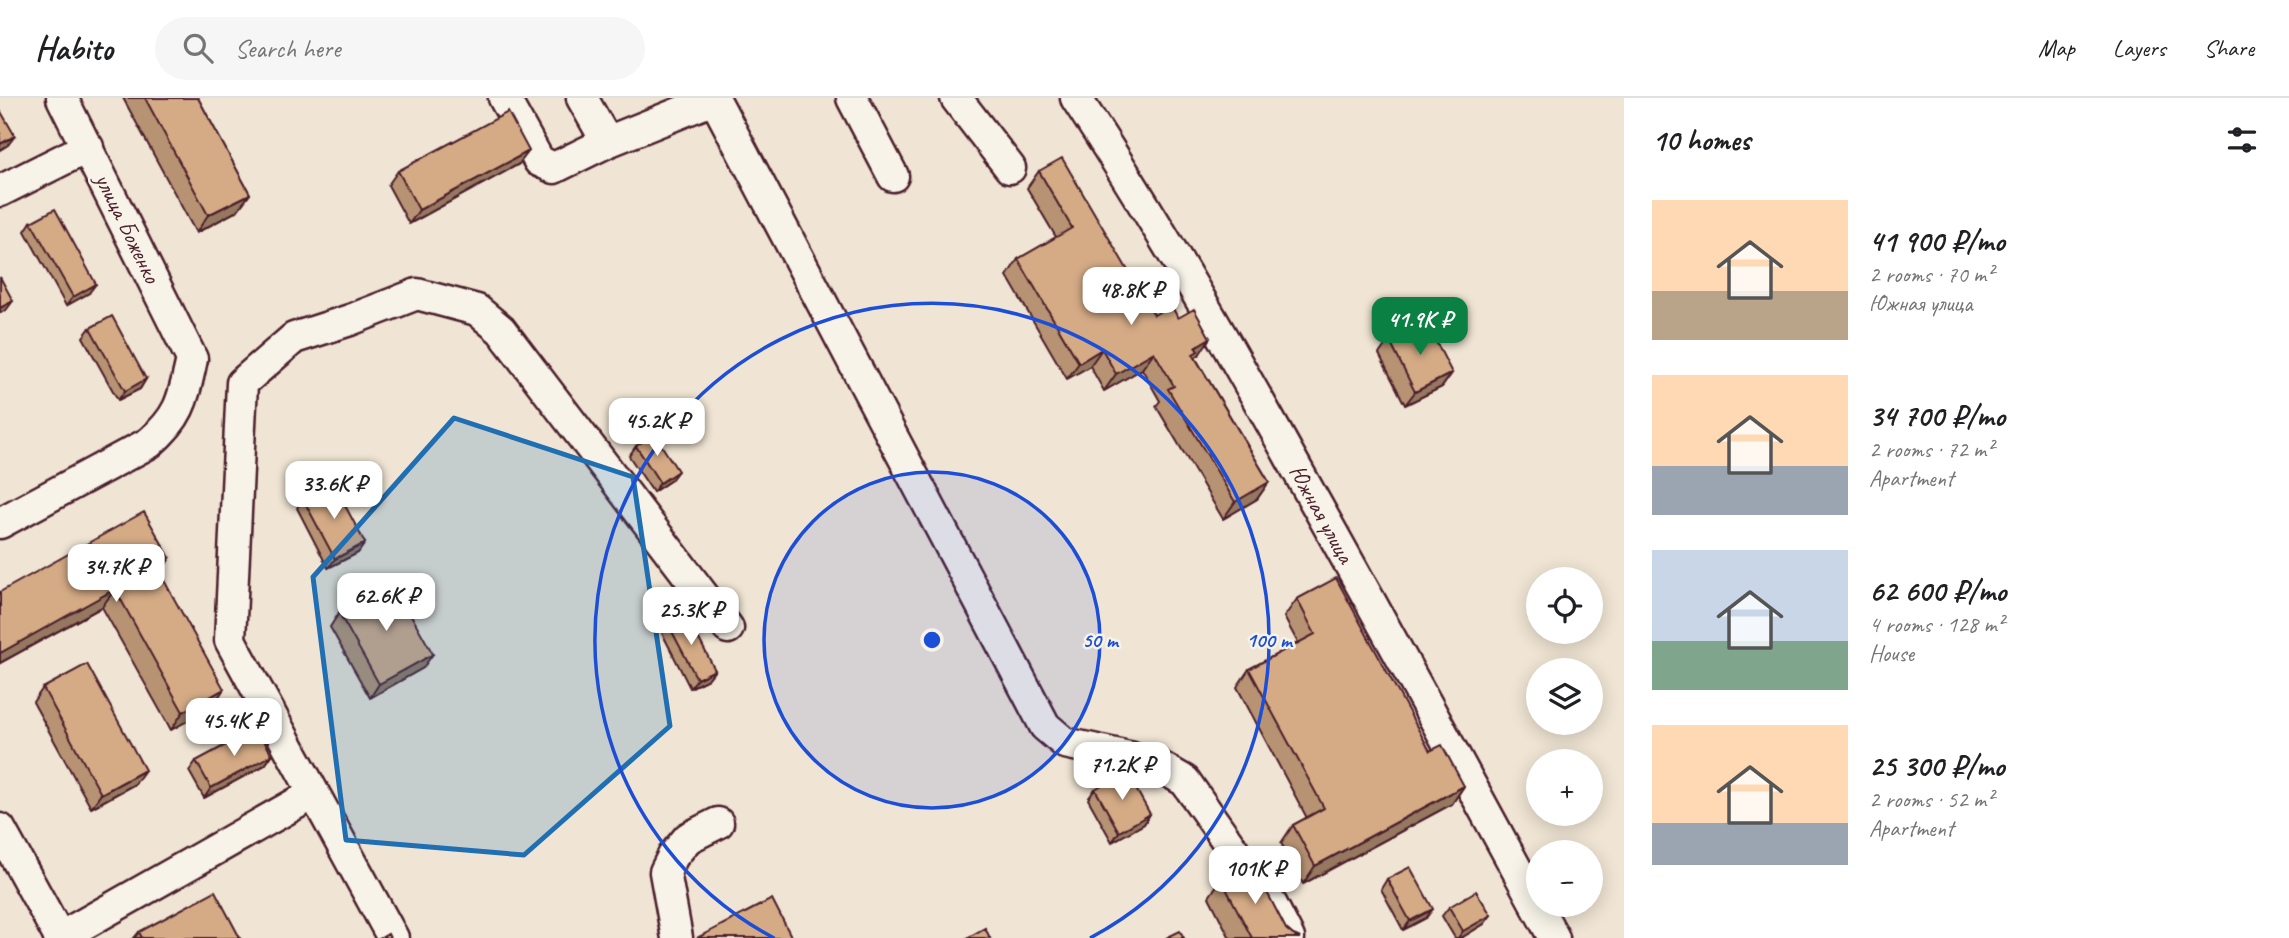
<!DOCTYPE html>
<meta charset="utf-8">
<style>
body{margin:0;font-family:Caveat,sans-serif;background:#f6f6f6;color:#202124;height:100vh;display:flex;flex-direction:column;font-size:26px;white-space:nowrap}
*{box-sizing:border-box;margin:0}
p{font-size:23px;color:#757577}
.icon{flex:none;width:38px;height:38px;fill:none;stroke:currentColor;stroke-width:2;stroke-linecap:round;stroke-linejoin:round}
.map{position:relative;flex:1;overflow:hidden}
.details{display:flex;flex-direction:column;background:#fff;width:665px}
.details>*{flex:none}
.fabs{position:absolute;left:1526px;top:469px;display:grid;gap:14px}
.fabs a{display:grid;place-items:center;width:77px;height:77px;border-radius:50%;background:#fff;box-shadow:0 4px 18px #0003;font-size:35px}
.price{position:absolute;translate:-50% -60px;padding:0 16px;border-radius:14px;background:#fff;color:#222;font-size:23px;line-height:46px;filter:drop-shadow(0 2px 4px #0008)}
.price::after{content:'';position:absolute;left:50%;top:42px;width:21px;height:16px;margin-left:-10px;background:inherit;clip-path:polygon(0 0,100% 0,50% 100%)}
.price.selected{background:#0b8043;color:#fff}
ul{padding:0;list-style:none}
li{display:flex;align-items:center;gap:21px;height:175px;padding:0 28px}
li span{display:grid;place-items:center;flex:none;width:196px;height:140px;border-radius:0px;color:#555}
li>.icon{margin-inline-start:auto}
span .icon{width:84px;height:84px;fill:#fffc;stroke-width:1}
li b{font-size:30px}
h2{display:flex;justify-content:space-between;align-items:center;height:84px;padding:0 28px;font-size:30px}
header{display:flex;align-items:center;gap:42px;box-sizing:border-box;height:98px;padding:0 35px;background:#fff;border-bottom:2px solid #e0e0e0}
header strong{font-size:33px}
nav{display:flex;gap:38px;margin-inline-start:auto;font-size:24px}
.search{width:490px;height:63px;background:#f6f6f6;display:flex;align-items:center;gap:18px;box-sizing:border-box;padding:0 24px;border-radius:38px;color:#757577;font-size:26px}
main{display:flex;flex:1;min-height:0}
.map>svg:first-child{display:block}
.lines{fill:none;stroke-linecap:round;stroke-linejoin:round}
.minor-casing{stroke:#4a1f2b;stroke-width:35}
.minor{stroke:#f7f3e8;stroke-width:30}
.wall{fill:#b79373;stroke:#4a1f2b;stroke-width:2}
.shaded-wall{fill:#95785e;stroke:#4a1f2b;stroke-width:2}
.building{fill:#d5ab86;stroke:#4a1f2b;stroke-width:2}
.marked{fill:#1f6fb2;fill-opacity:0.2;stroke:#1f6fb2;stroke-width:5;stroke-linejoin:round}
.ring{fill:none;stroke:#1d4ed8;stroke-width:3.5}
.labels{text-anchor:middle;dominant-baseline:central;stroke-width:5;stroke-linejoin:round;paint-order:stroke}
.street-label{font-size:24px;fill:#4a1f2b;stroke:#f7f3e8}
.centre{fill:#1d4ed8;stroke:#f7f3e8;stroke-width:3.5}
.ring-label{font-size:21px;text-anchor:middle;font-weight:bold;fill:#1d4ed8;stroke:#f7f3e8;stroke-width:5;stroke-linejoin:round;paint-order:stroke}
</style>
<header>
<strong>Habito</strong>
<div class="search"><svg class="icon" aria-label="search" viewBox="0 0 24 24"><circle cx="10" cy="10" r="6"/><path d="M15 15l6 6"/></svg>Search here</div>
<nav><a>Map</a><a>Layers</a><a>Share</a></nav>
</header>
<main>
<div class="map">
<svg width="1624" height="840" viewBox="0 0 1624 840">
<rect width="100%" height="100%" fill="#f0e5d4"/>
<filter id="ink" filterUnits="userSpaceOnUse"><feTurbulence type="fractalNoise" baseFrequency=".0143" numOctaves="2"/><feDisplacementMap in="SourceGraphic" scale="14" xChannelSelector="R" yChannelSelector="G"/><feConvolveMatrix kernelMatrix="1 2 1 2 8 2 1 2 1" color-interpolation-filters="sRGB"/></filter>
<g filter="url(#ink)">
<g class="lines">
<defs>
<g id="minor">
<path d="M504 0 539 63 554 70 607 44 714 1"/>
<path d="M582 0 607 44"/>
<path d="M714 0 1045 628 1065 645 1152 664 1185 683 1272 807 1289 840"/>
<path d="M852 0 893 78"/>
<path d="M956 0 1010 70"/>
<path id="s1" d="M1076 0C1160 128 1236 261 1310 395 1393 543 1473 691 1554 840"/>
<path d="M0 93 88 49"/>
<path d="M0 425 149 345C181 318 183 301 192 261L62 0"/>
<path d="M0 731 60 840"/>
<path d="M59 840 313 696"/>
<path d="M393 840 230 542 242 285 294 240 350 222 417 196 477 212 501 232 728 530"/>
<path d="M677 840 665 774 673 758 688 740 718 725"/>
</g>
</defs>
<!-- minor casing -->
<use href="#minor" class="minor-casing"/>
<!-- minor -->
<use href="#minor" class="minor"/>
</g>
<!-- wall -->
<path class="wall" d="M123 0H198L250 96 237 113 196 135Z
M519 66 409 126 388 87 398 73Z
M1039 73 1154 217 1199 257 1195 259 1269 384 1257 401 1223 421 1156 308 1160 303 1142 271 1104 293 1090 268 1067 281 1007 178 1018 161 1056 139 1027 90Z
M31 124 89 195 66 208 25 133Z
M90 230 146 281 140 291 118 302 83 239Z
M1389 242 1452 275 1442 289 1405 307 1379 256Z
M636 348 671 382 653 394 629 358Z
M303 401 365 445 358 455 328 470 297 410Z
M170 460 160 475 212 609 171 632 102 509 0 565V494Z
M1297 501 1430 653 1464 688 1452 706 1303 786 1281 745 1293 727 1307 720 1237 589 1249 571 1298 545 1284 519Z
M339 515 423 570 370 600 330 529Z
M668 526 715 572 708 581 690 590 662 535Z
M43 590 135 686 91 710 33 604Z
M272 657 265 667 204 700 189 673 196 663Z
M1095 691 1150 716 1144 726 1112 744 1088 701Z
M1221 781 1286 831 1293 837 1300 840H1230L1209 799Z
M1387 781 1426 820 1403 832 1381 791Z
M1449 809 1491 817 1484 826 1461 840H1455L1442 818Z
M139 834 240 840H134Z"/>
<!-- shaded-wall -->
<path class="shaded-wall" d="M15 38 8 47 0 52V46Z
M529 53 519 66 409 126 419 112Z
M250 96 237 113 196 135 208 117Z
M96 186 89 195 66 208 73 199Z
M13 203 7 211 0 215V210Z
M1210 240 1199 257 1192 261 1195 249Z
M1102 251 1090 268 1067 281 1079 265Z
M1154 254 1142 271 1104 293 1116 276Z
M1452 275 1442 289 1405 307 1415 294Z
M146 281 140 291 118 302 125 293Z
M678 373 671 382 653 394 660 385Z
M1269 384 1257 401 1223 421 1235 404Z
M365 445 358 455 328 470 335 461Z
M170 460 157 478 156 468Z
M115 491 102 509 0 565V555Z
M433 556 423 570 370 600 379 586Z
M715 572 708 581 690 590 697 581Z
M224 591 212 609 171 632 183 614Z
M272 657 265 667 204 700 211 690Z
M145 672 135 686 91 710 101 696Z
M1464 688 1452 706 1303 786 1315 768Z
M1150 716 1144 726 1112 744 1119 734Z
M1433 811 1426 820 1403 832 1410 823Z
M1491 817 1484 826 1461 840H1458L1463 833Z"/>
<!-- building -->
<path class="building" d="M145 0H198L250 96 208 117Z
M0 12 15 38 0 46Z
M508 14 529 53 419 112 398 73Z
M1062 60 1154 217 1171 207 1178 220 1194 211 1210 240 1195 249 1198 253 1193 256 1269 384 1235 404 1168 291 1174 288 1154 254 1116 276 1102 251 1079 265 1018 161 1072 130 1039 73Z
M55 111 96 186 73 199 31 124Z
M0 179 13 203 0 210Z
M112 218 146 281 125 293 90 230Z
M1426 224 1452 275 1415 294 1389 242Z
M654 336 678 373 660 385 636 348Z
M333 385 365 445 335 461 303 401Z
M144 414 170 460 156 468 224 591 183 614 115 491 0 555V494Z
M1336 480 1430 653 1442 647 1464 688 1315 768 1293 727 1324 710 1249 571 1315 536 1297 501Z
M393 485 433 556 379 586 339 515Z
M686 516 715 572 697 581 668 526Z
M87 566 145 672 101 696 43 590Z
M257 630 272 657 211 690 196 663Z
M1126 673 1150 716 1119 734 1095 691Z
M1248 767 1269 798 1286 831 1293 837 1300 840H1252L1221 781Z
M1410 769 1433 811 1410 823 1387 781Z
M215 793 240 840H142L139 834Z
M1476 793 1491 817 1463 833 1449 809Z
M772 801 792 840H697Z
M985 830 990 840H967Z
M1180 833 1184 840H1166Z
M388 836 390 840H381Z"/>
</g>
<!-- marked area -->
<path class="marked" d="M454 320 633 379 670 628 524 757 346 742 313 479Z"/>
<!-- distance rings -->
<circle cx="932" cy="542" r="168" fill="#1d4ed8" fill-opacity=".12"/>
<g class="ring">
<circle cx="932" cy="542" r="168"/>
<path d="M774 840A337 337 0 1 1 1090 840"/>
</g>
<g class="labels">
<!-- street labels -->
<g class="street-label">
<text transform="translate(128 130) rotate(64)">улица Боженко</text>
<text stroke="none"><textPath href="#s1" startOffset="483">Южная улица</textPath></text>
</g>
</g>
<circle cx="932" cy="542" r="10" class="centre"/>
<g class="ring-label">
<text x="1100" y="549">50 m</text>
<text x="1269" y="549">100 m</text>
</g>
</svg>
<div class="fabs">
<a><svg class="icon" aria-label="locate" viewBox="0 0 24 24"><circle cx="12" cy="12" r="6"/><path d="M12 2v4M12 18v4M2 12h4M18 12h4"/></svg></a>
<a><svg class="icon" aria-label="layers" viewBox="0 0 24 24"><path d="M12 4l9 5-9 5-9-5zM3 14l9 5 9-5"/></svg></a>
<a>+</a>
<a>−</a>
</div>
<b class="price" style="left:1131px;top:229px">48.8K ₽</b>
<b class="price selected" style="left:1420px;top:259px">41.9K ₽</b>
<b class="price" style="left:657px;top:360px">45.2K ₽</b>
<b class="price" style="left:334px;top:423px">33.6K ₽</b>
<b class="price" style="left:116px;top:506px">34.7K ₽</b>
<b class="price" style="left:386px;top:535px">62.6K ₽</b>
<b class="price" style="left:691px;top:549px">25.3K ₽</b>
<b class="price" style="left:234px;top:660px">45.4K ₽</b>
<b class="price" style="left:1122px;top:704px">71.2K ₽</b>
<b class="price" style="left:1255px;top:808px">101K ₽</b>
</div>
<section class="details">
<h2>10 homes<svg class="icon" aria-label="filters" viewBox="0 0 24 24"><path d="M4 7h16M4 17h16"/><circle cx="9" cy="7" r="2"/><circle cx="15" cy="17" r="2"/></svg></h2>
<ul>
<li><span style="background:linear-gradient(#ffd9b3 65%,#b9a48a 0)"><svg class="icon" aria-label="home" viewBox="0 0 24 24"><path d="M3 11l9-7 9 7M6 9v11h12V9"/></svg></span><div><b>41 900 ₽/mo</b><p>2 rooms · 70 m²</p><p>Южная улица</p></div></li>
<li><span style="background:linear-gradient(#ffd9b3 65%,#9aa5b1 0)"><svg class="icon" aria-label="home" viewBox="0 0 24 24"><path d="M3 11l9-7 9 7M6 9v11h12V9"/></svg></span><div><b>34 700 ₽/mo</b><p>2 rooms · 72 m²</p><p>Apartment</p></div></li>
<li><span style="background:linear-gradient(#c9d6e8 65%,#7fa58c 0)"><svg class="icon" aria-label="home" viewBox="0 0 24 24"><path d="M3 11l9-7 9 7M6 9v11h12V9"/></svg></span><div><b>62 600 ₽/mo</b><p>4 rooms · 128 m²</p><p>House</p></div></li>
<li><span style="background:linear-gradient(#ffd9b3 70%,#9aa5b1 0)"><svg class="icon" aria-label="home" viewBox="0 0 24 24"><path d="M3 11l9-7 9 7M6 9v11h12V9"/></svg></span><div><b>25 300 ₽/mo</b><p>2 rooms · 52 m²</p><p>Apartment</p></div></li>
</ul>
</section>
</main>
